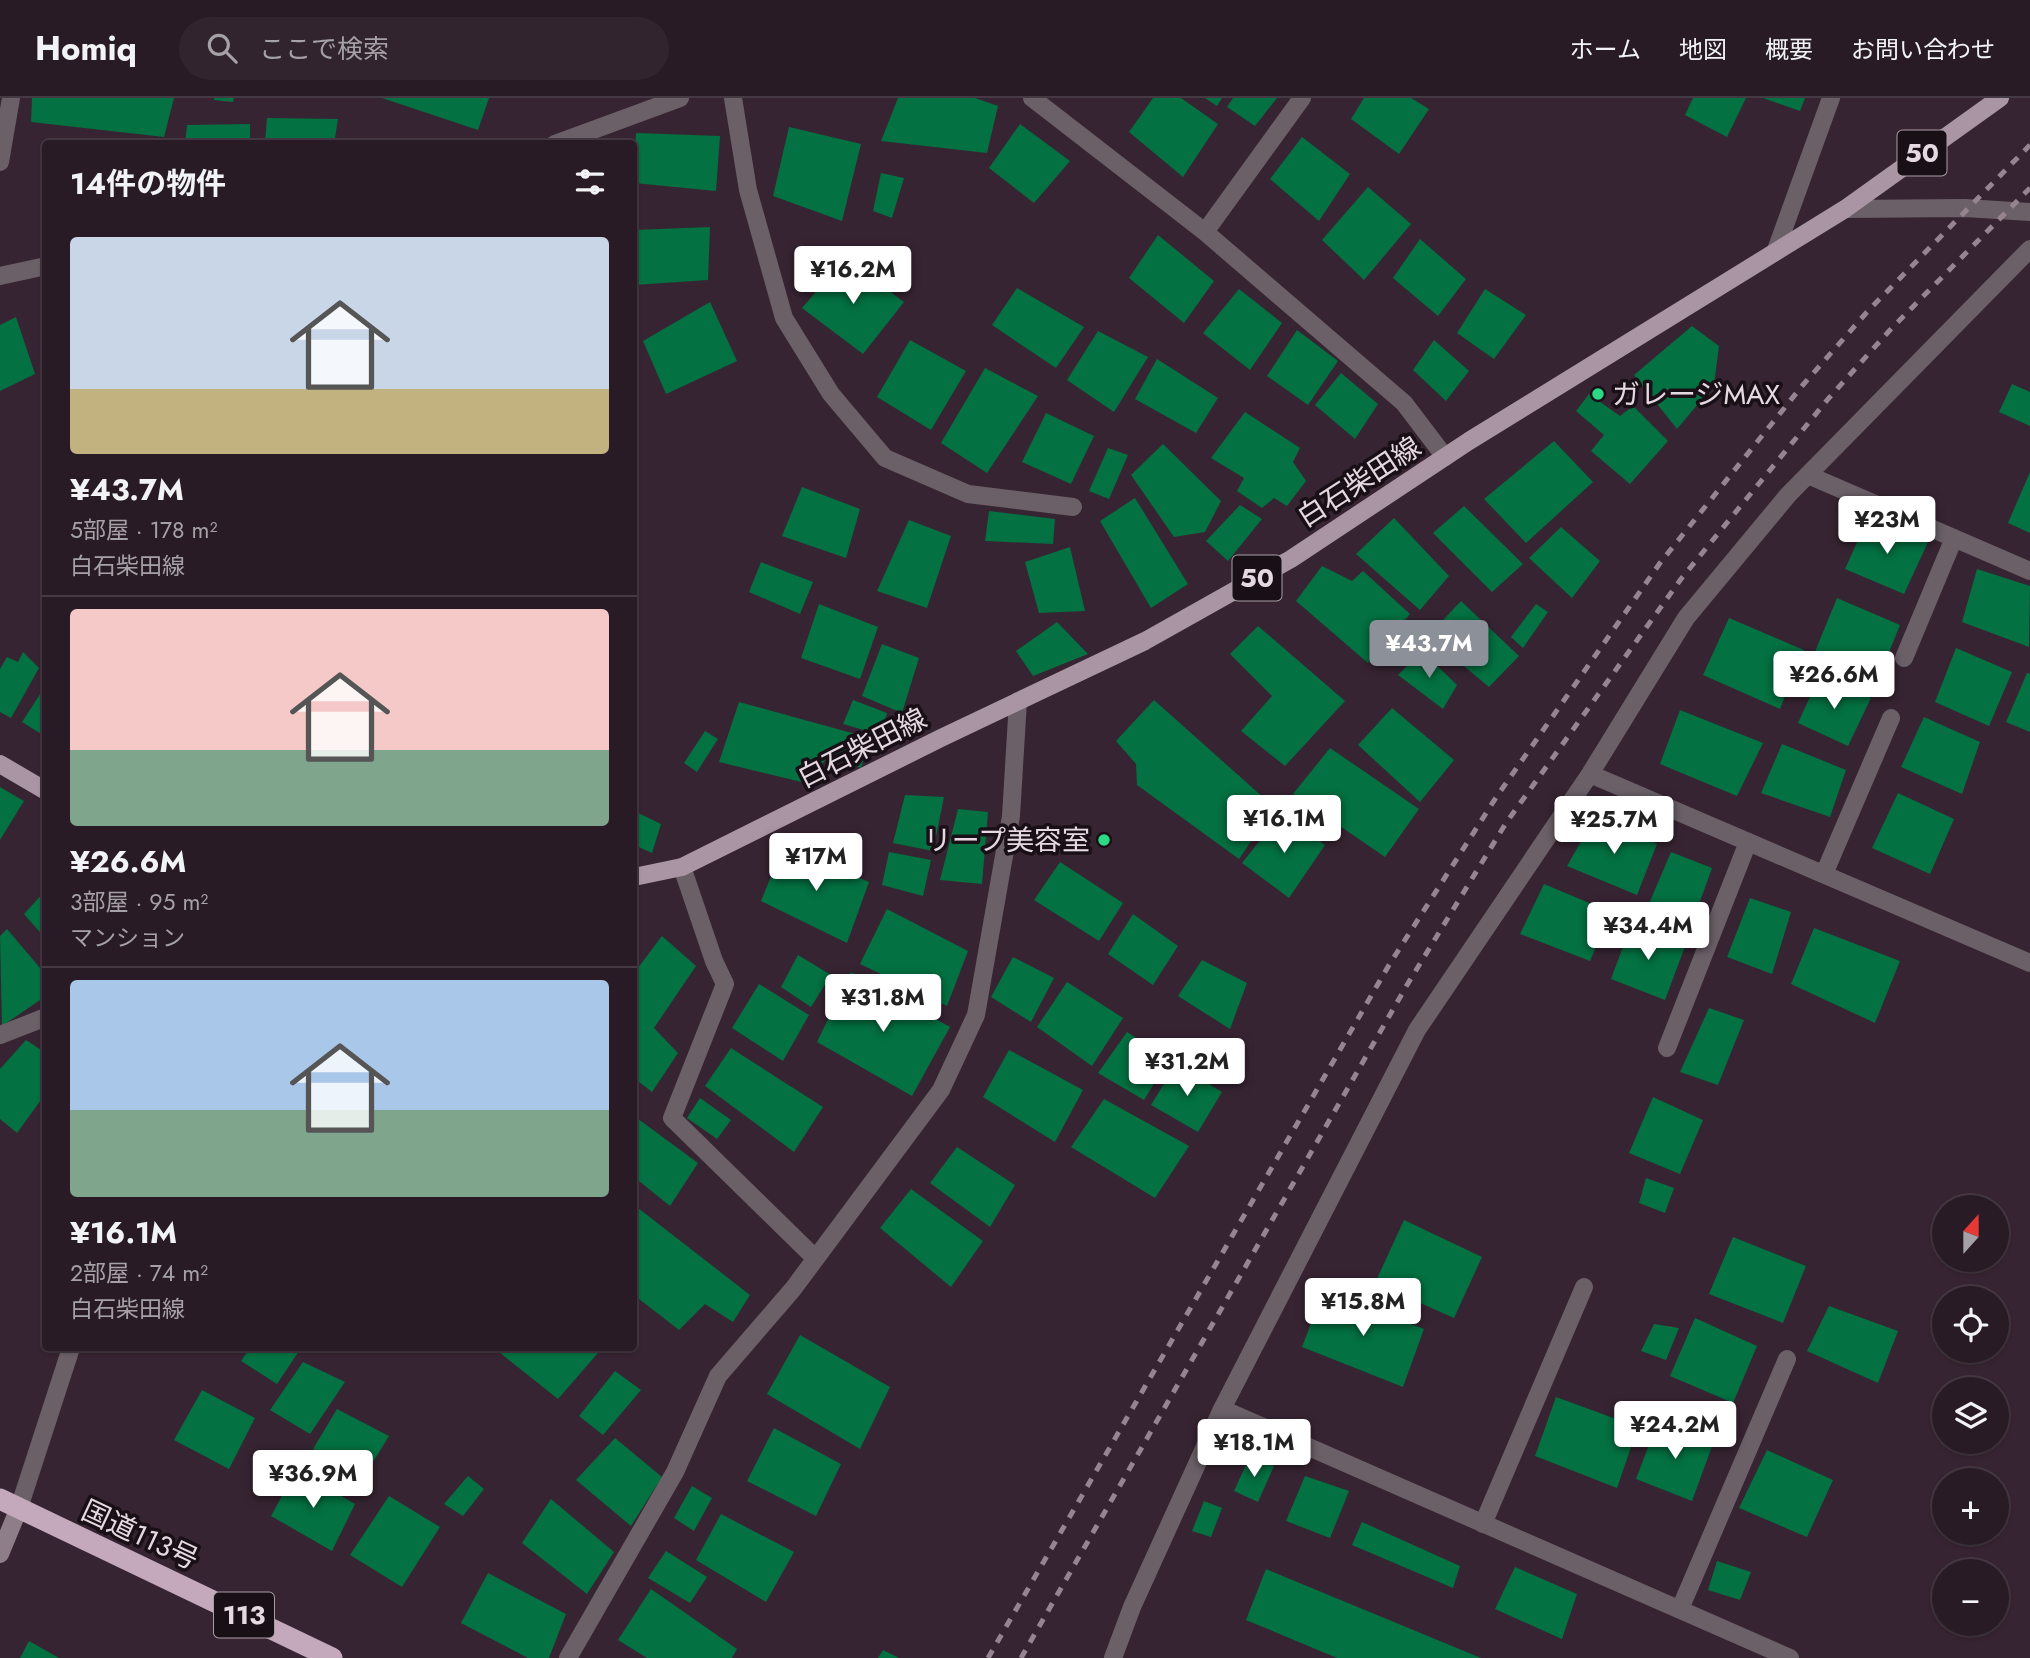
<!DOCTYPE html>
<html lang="ja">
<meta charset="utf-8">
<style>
body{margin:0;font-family:Jost,"Noto Sans JP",sans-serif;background:#31242e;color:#f1f3f6;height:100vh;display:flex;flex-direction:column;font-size:26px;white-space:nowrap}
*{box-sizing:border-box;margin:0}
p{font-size:23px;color:#a5a1a7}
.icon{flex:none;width:38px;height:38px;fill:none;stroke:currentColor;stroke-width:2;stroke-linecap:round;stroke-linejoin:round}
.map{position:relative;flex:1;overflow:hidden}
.side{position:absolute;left:42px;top:42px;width:595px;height:1211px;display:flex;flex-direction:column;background:#291b26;border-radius:7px;box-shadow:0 2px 5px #0004,0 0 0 2px #453943}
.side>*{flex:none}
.needle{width:46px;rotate:21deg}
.buttons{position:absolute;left:1932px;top:1097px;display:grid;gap:14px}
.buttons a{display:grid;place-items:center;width:77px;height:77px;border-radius:50%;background:#291b26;box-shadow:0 2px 5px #0004,0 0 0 2px #453943;font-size:35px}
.price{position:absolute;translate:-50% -60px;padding:0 16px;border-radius:7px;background:#fff;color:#222;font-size:23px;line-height:46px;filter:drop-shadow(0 2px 4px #0008)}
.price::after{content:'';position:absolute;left:50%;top:42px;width:21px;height:16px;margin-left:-10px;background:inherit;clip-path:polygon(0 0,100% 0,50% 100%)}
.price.active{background:#8c9099;color:#fff}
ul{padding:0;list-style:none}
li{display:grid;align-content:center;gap:14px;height:371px;padding:0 28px}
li+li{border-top:2px solid #453943}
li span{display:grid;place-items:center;height:217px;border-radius:7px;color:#555}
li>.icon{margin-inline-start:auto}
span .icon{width:126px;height:126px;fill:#fffc;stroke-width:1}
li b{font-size:30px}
h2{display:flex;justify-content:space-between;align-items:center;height:84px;padding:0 28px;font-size:30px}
header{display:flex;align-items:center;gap:42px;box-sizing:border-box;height:98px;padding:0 35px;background:#291b26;border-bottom:2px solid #453943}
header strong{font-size:33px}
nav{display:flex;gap:38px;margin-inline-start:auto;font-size:24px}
.search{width:490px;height:63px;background:#31242e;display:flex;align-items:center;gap:18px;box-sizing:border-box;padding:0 24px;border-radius:38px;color:#a5a1a7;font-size:26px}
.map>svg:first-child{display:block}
.building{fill:#037141}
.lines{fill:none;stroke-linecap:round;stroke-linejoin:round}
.lane{stroke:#6b6068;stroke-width:18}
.street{stroke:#6b6068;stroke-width:18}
.secondary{stroke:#8e7e8a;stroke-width:18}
.primary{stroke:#aa95a4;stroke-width:18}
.highway{stroke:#c3a9bb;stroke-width:21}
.rail{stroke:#968591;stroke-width:5;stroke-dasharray:9 9;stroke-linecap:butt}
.poi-dot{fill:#2ad885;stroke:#191017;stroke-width:2.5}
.labels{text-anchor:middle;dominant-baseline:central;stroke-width:7;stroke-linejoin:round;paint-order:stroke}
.shield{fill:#191017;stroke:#a89ca5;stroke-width:2}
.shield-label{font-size:26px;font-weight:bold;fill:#e6d8e2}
.poi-label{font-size:28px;fill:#e6d8e2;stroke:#191017;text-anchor:start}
.street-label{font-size:28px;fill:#e6d8e2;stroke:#191017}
</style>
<header>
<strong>Homiq</strong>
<div class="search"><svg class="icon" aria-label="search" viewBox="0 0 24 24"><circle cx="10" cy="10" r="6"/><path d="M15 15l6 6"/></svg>ここで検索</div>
<nav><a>ホーム</a><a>地図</a><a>概要</a><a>お問い合わせ</a></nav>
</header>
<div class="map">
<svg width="2030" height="1560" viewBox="0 0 2030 1560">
<rect width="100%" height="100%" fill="#372432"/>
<!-- building -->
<path class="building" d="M32 0H174L164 39 31 24Z
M214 0H234L233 4 214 2Z
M382 0H489L478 32Z
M898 0H975L998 8 987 55 881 43Z
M1153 0H1181L1218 26 1183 79 1129 34Z
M1205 0H1222L1217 8Z
M1233 0H1277L1255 28 1227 9Z
M1364 0H1411L1429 11 1399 56 1351 21Z
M1693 0H1746L1727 39 1685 17Z
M1763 0H1805L1800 13Z
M267 20 338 21 334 46H265Z
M250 26V46H185L187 27Z
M1020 26 1070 63 1034 105 989 70Z
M789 29 861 46 842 123 773 98Z
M636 35 720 38 716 93 634 85Z
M1302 39 1350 76 1319 123 1270 81Z
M881 75 904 80 892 120 873 113Z
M1368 89 1411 126 1364 182 1322 142Z
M710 129 708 182 634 187V132Z
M1158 137 1214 183 1184 225 1129 180Z
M1420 141 1466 181 1438 218 1393 180Z
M845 160 904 204 863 256 802 210Z
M1017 190 1084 229 1056 270 992 227Z
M1239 191 1282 225 1250 272 1203 235Z
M1485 191 1526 217 1494 261 1457 235Z
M710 204 737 263 666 296 643 243Z
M16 219 35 276 0 293V227Z
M1692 228 1719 248 1714 287 1677 331 1634 277Z
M1297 232 1338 263 1308 307 1267 278Z
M1098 233 1148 259 1114 314 1067 282Z
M910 242 966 273 931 332 877 299Z
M1434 242 1469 273 1446 303 1413 272Z
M1157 261 1218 300 1196 335 1135 301Z
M985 270 1038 298 987 375 941 345Z
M1341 275 1378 306 1355 341 1315 307Z
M2012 286 2030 294V328L1999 314Z
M1589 296 1620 318 1633 308 1668 343 1630 386 1591 353 1604 337 1576 313Z
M1245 314 1300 350 1293 364 1306 383 1287 408 1274 400 1262 410 1237 393 1244 380 1211 360Z
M1046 315 1094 338 1071 386 1022 364Z
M1554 343 1593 384 1526 445 1484 401Z
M1163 346 1221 403 1205 434 1174 439 1131 377Z
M1108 350 1128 357 1109 401 1089 393Z
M2030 374V435L2008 425Z
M802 389 860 411 846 460 782 438Z
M1135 400 1188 486 1151 510 1100 423Z
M1240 407 1262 421 1228 463 1206 443Z
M1464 408 1523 466 1492 494 1433 435Z
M989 413 1055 421 1053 446 985 443Z
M1394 420 1449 478 1420 512 1356 456Z
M909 422 951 438 927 510 877 493Z
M1867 422 1929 442 1904 496 1845 471Z
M1561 429 1600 463 1572 500 1529 460Z
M1070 449 1085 513 1039 515 1025 464Z
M761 464 813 484 800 516 749 494Z
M1322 468 1352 483 1363 473 1410 516 1368 565 1296 503Z
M1977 471 2030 488 2029 549 1962 524Z
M1837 500 1900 527 1875 589 1812 561Z
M1461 503 1519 558 1489 589 1428 538Z
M819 506 878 529 860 581 801 560Z
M1536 506 1548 514 1523 550 1511 539Z
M1729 520 1804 552 1780 611 1703 577Z
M1057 524 1088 556 1033 578 1016 553Z
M1258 528 1345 603 1285 668 1241 633 1272 598 1230 556Z
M882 546 919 560 902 615 862 598Z
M1956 550 2012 574 1989 628 1935 604Z
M1422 553 1457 587 1443 611 1398 577Z
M23 554 39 570 11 620 0 614V571L7 559 18 564Z
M2027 575 2030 576V634L2006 624Z
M1819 579 1871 600 1848 648 1798 625Z
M46 587V639L22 624Z
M853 602 887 615 881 637 843 626Z
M1154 602 1274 709 1239 761 1137 687 1136 666 1116 643Z
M739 604 870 640 861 670 827 659 810 686 719 664Z
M1392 610 1454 662 1420 704 1358 647Z
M1680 612 1763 645 1737 698 1660 666Z
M1924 619 1980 644 1962 696 1901 669Z
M705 633 718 641 697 674 684 665Z
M1782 646 1846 672 1830 719 1761 695Z
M1330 650 1419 711 1385 759 1293 696Z
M0 689 24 703 0 742Z
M1898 695 1954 721 1930 776 1872 750Z
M905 697 944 699 933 753 893 745Z
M958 711 988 714 982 786 940 782Z
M634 713 661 726 652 755 634 747Z
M1282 715 1325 747 1289 800 1242 765Z
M1595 719 1657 746 1637 797 1567 768Z
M784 747 869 784 847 845 761 803Z
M889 754 931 762 923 798 882 787Z
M1671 754 1712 770 1693 823 1648 808Z
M1060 764 1123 805 1099 843 1034 802Z
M1544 786 1611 814 1590 863 1520 836Z
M46 792V841L24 816Z
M1750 800 1791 814 1772 876 1727 859Z
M887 811 968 853 947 908 860 866Z
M1133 816 1178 848 1153 887 1108 856Z
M1631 827 1686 846 1665 902 1611 881Z
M1814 830 1900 863 1875 925 1791 886Z
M7 831 46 877V898L2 928 0 838Z
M662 838 696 868 654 930 678 955 652 994 634 980V875Z
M798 857 831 877 811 909 781 889Z
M1013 859 1054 880 1031 924 991 899Z
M1202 862 1247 885 1230 931 1178 898Z
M851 874 950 929 912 998 817 944Z
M1067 884 1123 920 1092 968 1037 929Z
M759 886 809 917 783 963 732 930Z
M1709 910 1744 922 1718 987 1680 974Z
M1127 934 1169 961 1144 1002 1098 975Z
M26 942 46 955V995L17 1035 0 1021V971Z
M731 950 823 1009 794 1054 705 988Z
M1009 952 1083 992 1055 1044 983 999Z
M1176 966 1222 994 1198 1034 1151 1007Z
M1653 999 1703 1022 1680 1076 1629 1055Z
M700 1000 731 1022 717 1041 687 1020Z
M1104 1001 1189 1048 1155 1100 1071 1049Z
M634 1018 698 1065 670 1108 634 1079Z
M957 1049 1015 1087 990 1129 930 1085Z
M1646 1080 1674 1090 1665 1115 1639 1105Z
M911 1091 983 1143 951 1189 880 1130Z
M638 1110 750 1197 733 1224 705 1206 679 1232 634 1197V1116Z
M1404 1122 1482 1159 1454 1220 1375 1185Z
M1733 1139 1806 1168 1783 1225 1709 1196Z
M1324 1191 1424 1231 1403 1289 1302 1249Z
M1829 1208 1898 1233 1878 1285 1807 1253Z
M1695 1220 1757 1248 1733 1305 1670 1278Z
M1654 1226 1679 1230 1666 1262 1641 1253Z
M800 1237 890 1289 860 1351 767 1296Z
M250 1250H301L277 1286 241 1263Z
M494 1250H592L598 1255 558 1301Z
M303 1264 345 1284 310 1336 270 1312Z
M615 1273 641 1292 603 1337 579 1318Z
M202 1292 255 1320 229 1371 174 1342Z
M1556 1299 1638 1329 1617 1390 1535 1358Z
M337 1311 389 1338 362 1382 313 1351Z
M1658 1323 1714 1343 1692 1403 1636 1381Z
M774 1330 841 1366 816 1418 747 1383Z
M615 1340 662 1379 631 1428 576 1382Z
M1767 1352 1833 1382 1807 1439 1739 1410Z
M1250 1358 1274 1368 1258 1404 1234 1393Z
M296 1372 355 1406 332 1453 271 1418Z
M468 1378 484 1391 463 1418 444 1406Z
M1305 1378 1349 1393 1330 1440 1286 1423Z
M692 1388 712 1400 694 1433 674 1420Z
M389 1398 440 1429 402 1489 350 1457Z
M551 1401 614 1454 587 1496 522 1445Z
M1204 1403 1222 1410 1211 1439 1192 1433Z
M721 1416 794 1454 766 1504 696 1462Z
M1362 1424 1460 1468 1453 1490 1352 1447Z
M666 1453 707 1479 690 1505 648 1480Z
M1717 1463 1751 1474 1740 1502 1708 1492Z
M1515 1469 1577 1496 1562 1541 1495 1511Z
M1266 1471 1481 1560H1337L1246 1522Z
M488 1475 566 1516 549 1560H528L461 1525Z
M651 1491 737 1551 732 1560H647L618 1542Z
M29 1543 59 1560H20Z
M883 1552 899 1560H878Z"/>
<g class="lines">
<!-- lane -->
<path class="lane" d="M733 0 748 92 784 220 831 296 885 360 968 396 1073 409
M1032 0 1205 134 1404 305 1445 359
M1205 134 1302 0
M1776 152 1831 0
M1808 377 2030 473
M1904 560 1954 440
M682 769 714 863 725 886 672 1020 815 1160
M1824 776 1891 620
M1667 950 1748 744
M1483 1426 1584 1189
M1680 1511 1787 1261
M568 1560 675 1374 718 1278 793 1191 941 992 976 917 1011 718 1018 603"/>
<!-- street -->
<path class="street" d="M555 46 680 0
M0 64 11 0
M1845 111 1965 110 2030 114
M0 178 46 168
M1590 676 2030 865
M0 937 46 919
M1222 1311 1790 1560
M19 1410 71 1250
M1113 1560 1132 1509 1222 1311 1417 932 1590 676 1686 520 1788 397 2030 151"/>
<!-- secondary -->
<path class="secondary" d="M0 1456 19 1410"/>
<!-- primary -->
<path class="primary" d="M0 666 46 693
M634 779 682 769 941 640 1145 543 1291 461 1469 343 1845 111 2000 0"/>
<!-- highway -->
<path class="highway" d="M0 1401 332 1560"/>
<!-- rail -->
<path class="rail" d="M988 1560 1389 867 1497 698 1660 465 1802 288 1867 214 2030 47
M1021 1560 1407 887 1506 725 1681 481 1828 301 1890 232 2030 90"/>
</g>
<!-- markers -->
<g class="poi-dot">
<circle cx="1598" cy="296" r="7"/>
<circle cx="1104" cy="742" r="7"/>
</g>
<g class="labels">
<!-- shield labels -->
<g class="shield">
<rect x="1897.5" y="32.5" width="49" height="45" rx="5"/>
<rect x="1232.5" y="457.5" width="49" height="45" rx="5"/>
<rect x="214" y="1494.5" width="60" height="45" rx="5"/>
</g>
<g class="shield-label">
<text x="1922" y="55">50</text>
<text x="1257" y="480">50</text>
<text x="244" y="1517">113</text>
</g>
<!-- poi labels -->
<g class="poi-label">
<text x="1612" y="296">ガレージMAX</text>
<text x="1090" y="742" text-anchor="end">リープ美容室</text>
</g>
<!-- street labels -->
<g class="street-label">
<text transform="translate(1359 384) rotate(-33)">白石柴田線</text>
<text transform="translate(862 650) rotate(-27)">白石柴田線</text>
<text transform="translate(140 1437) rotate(25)">国道113号</text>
</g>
</g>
</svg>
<div class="buttons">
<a><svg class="needle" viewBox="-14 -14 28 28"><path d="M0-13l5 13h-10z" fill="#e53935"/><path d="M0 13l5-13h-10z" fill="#a5a1a7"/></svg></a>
<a><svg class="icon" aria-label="locate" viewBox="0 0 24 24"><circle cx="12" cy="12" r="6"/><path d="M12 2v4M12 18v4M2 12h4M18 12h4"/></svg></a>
<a><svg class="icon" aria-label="layers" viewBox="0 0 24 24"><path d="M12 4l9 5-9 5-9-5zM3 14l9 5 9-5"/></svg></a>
<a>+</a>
<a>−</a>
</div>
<b class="price" style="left:853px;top:208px">¥16.2M</b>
<b class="price" style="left:1887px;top:458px">¥23M</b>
<b class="price active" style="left:1429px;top:582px">¥43.7M</b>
<b class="price" style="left:1834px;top:613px">¥26.6M</b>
<b class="price" style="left:1284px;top:757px">¥16.1M</b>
<b class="price" style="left:1614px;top:758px">¥25.7M</b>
<b class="price" style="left:816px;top:795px">¥17M</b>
<b class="price" style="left:1648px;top:864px">¥34.4M</b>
<b class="price" style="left:883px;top:936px">¥31.8M</b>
<b class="price" style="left:1187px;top:1000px">¥31.2M</b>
<b class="price" style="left:1363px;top:1240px">¥15.8M</b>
<b class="price" style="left:1675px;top:1363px">¥24.2M</b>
<b class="price" style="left:1254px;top:1381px">¥18.1M</b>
<b class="price" style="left:313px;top:1412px">¥36.9M</b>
<section class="side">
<h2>14件の物件<svg class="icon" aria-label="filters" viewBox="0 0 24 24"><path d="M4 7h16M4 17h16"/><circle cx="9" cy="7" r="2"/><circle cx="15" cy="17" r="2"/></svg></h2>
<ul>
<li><span style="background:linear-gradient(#c9d6e8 70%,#c2b280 0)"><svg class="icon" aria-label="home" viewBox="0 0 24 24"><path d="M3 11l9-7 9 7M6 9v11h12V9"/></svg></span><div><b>¥43.7M</b><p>5部屋 · 178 m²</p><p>白石柴田線</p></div></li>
<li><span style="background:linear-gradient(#f6c9c9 65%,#7fa58c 0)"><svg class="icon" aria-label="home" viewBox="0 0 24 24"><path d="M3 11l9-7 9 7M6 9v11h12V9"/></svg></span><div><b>¥26.6M</b><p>3部屋 · 95 m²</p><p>マンション</p></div></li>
<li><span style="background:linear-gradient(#a9c7e8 60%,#7fa58c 0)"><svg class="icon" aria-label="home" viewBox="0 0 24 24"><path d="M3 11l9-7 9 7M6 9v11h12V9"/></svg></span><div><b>¥16.1M</b><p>2部屋 · 74 m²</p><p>白石柴田線</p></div></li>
</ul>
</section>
</div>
